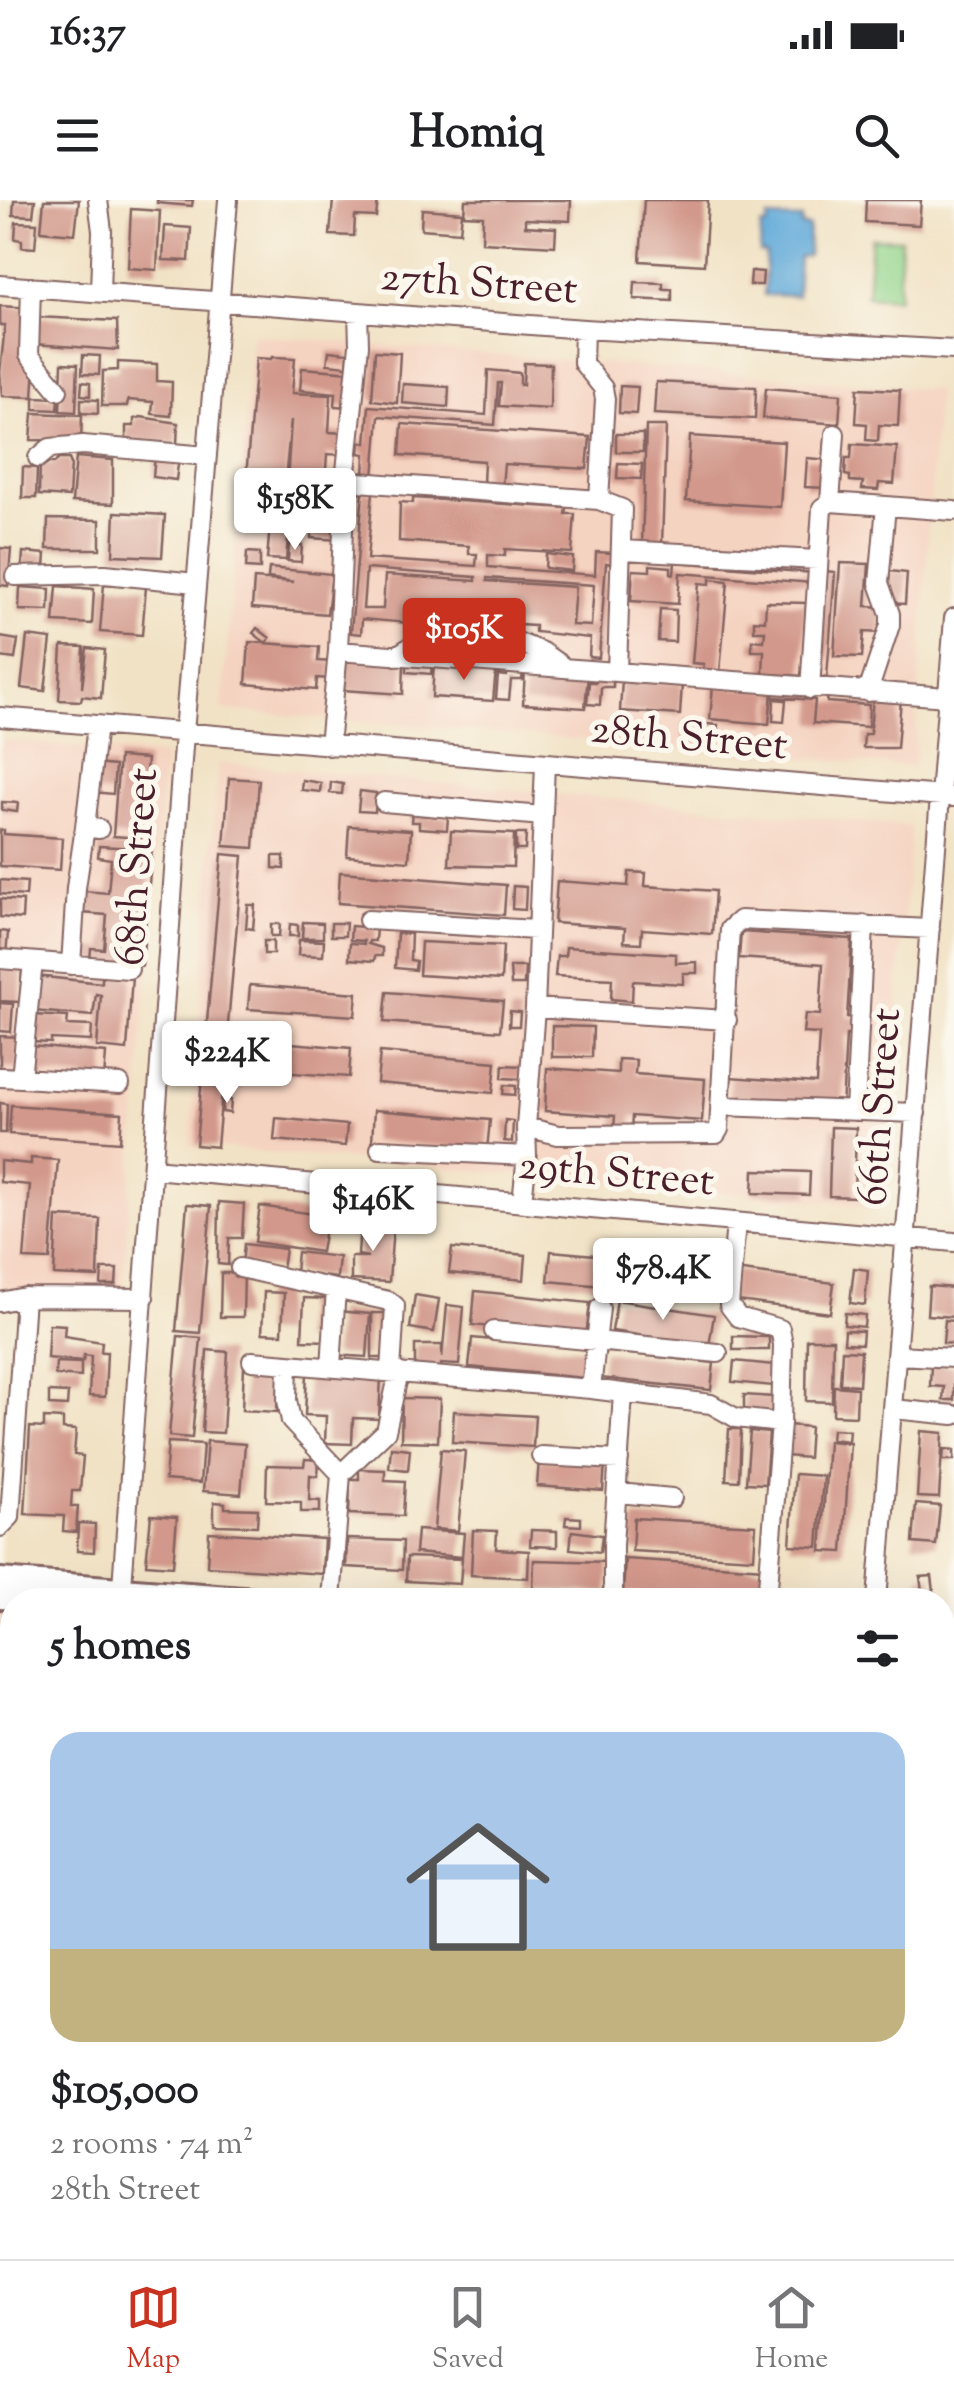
<!DOCTYPE html>
<meta charset="utf-8">
<style>
body{margin:0;font-family:"Sorts Mill Goudy",serif;background:#f2f2f2;color:#202124;height:100vh;display:flex;flex-direction:column;font-size:38px;white-space:nowrap}
*{box-sizing:border-box;margin:0}
p{font-size:32px;color:#757577}
.icon{flex:none;width:55px;height:55px;fill:none;stroke:currentColor;stroke-width:2;stroke-linecap:round;stroke-linejoin:round}
.map{position:relative;flex:1;overflow:hidden}
.sheet{position:absolute;left:0px;top:1388px;width:955px;height:672px;display:flex;flex-direction:column;background:#fff;border-radius:40px 40px 0 0;box-shadow:0 10px 40px #0002}
.sheet>*{flex:none}
.price{position:absolute;translate:-50% -85px;padding:0 22px;border-radius:10px;background:#fff;color:#222;font-size:32px;line-height:65px;filter:drop-shadow(0 2px 5px #0008)}
.price::after{content:'';position:absolute;left:50%;top:60px;width:30px;height:22px;margin-left:-15px;background:inherit;clip-path:polygon(0 0,100% 0,50% 100%)}
.price.selected{background:#c8321e;color:#fff}
ul{padding:0;list-style:none}
li{display:grid;align-content:center;gap:20px;height:530px;padding:0 50px}
li span{display:grid;place-items:center;height:310px;border-radius:30px;color:#555}
li>.icon{margin-inline-start:auto}
span .icon{width:180px;height:180px;fill:#fffc;stroke-width:1}
li b{font-size:42px}
h2{display:flex;justify-content:space-between;align-items:center;height:120px;padding:0 50px;font-size:42px}
.status{display:flex;justify-content:space-between;align-items:center;height:70px;padding:0 50px;background:#fff;direction:ltr}
.status svg{height:28px;fill:currentColor}
header{display:flex;justify-content:space-between;align-items:center;height:130px;padding:0 50px;background:#fff;font-size:45px;font-weight:700}
.tab-bar{display:flex;justify-content:space-around;align-items:center;height:140px;border-top:2px solid #e0e0e0;background:#fff;font-size:28px;color:#757577}
.tab-bar a{display:grid;justify-items:center;gap:5px}
.tab-bar .selected{color:#c8321e}
.map>svg:first-child{display:block}
.built{fill:#f5d3c1}
.green{fill:#93d58d;stroke:#6e7a5c;stroke-width:2.5}
.water{fill:#62aad9;stroke:#566482;stroke-width:2.5}
.lines{fill:none;stroke-linecap:round;stroke-linejoin:round}
.canal{stroke:#62aad9;stroke-width:18}
.building{fill:#d2988b;fill-rule:evenodd}
.minor-tunnel{stroke:#d0bba6;stroke-width:18;stroke-dasharray:18 9;stroke-linecap:butt}
.minor-casing{stroke:#846361;stroke-width:22}
.major-casing{stroke:#846361;stroke-width:28}
.minor{stroke:#fff;stroke-width:18}
.major{stroke:#fff;stroke-width:22}
.labels{text-anchor:middle;dominant-baseline:central;stroke-width:10;stroke-linejoin:round;paint-order:stroke}
.street-label{font-size:42px;fill:#4a1f2b;stroke:#fbf7ec}
</style>
<div class="status"><b>16:37</b><svg viewBox="0 0 49 12"><path d="M0 12V9h3v3zM5 12V6h3v6zM10 12V3h3v9zM15 12V0h3v12zM26 1h20v11H26zM47 4h2v5h-2z"/></svg></div>
<header><svg class="icon" aria-label="menu" viewBox="0 0 24 24"><path d="M4 6h16M4 12h16M4 18h16"/></svg>Homiq<svg class="icon" aria-label="search" viewBox="0 0 24 24"><circle cx="10" cy="10" r="6"/><path d="M15 15l6 6"/></svg></header>
<div class="map">
<svg width="954" height="2059" viewBox="0 0 954 2059">
<rect width="100%" height="100%" fill="#fbf7ec"/>
<filter id="ink" filterUnits="userSpaceOnUse"><feTurbulence type="fractalNoise" baseFrequency=".01" numOctaves="2"/><feDisplacementMap in="SourceGraphic" scale="20" xChannelSelector="R" yChannelSelector="G"/><feConvolveMatrix kernelMatrix="1 2 1 2 8 2 1 2 1" color-interpolation-filters="sRGB"/></filter>
<filter id="wash" filterUnits="userSpaceOnUse"><feTurbulence type="fractalNoise" baseFrequency=".0048" numOctaves="4" result="noise"/><feDisplacementMap in="SourceGraphic" scale="40" xChannelSelector="R" yChannelSelector="G"/><feGaussianBlur stdDeviation="2.25" result="paint"/><feColorMatrix in="noise" values="0 0 0 0 0 0 0 0 0 0 0 0 0 0 0 0 0 1.4 0 .05"/><feComposite in="paint" operator="in"/></filter>
<g filter="url(#wash)">
<rect width="100%" height="100%" fill="#f1e2c5"/>
<!-- built -->
<path class="built" d="M252 135 937 190 914 567 222 510Z
M0 540 165 556 121 1107 0 1106Z
M218 563 911 626 882 1007 190 945Z
M0 1401 12 1402V1867L0 1866Z"/>
<!-- green -->
<path class="green" d="M871 38 901 39 898 98 867 96Z"/>
<!-- water -->
<path class="water" d="M768 18 802 19 801 26 809 27 808 56 799 57 797 96 764 95 766 54 760 53 761 26H767Z"/>
<g class="lines">
<!-- canal -->
<path class="canal" d="M0 1886 12 1887
M942 1962 954 1963"/>
</g>
<g id="blocks">
<!-- building -->
<path class="building" d="M14 0H35L33 16 13 15Z
M44 0H79L75 34 41 31Z
M157 0H193L192 6 157 3Z
M333 0H378L376 17 355 16 354 36 330 35Z
M465 0H571L570 21 525 19V26L556 28 555 46 482 42 483 16 464 15Z
M644 0H708L704 65 640 61Z
M866 0H921L919 25 865 22Z
M131 9 160 11 157 70 128 68Z
M422 9 462 12 460 32 421 29Z
M16 22 37 23 35 48 22 47V40L15 39Z
M165 26 191 28 189 61 163 60Z
M751 71 763 72 762 85H750Z
M635 82 663 83V89H672V101L634 99Z
M0 106 30 108 35 165 33 197 2 196 0 172 5 125H0Z
M36 117 117 121 118 150 34 144Z
M329 151 348 153 347 166 327 164Z
M375 151 400 153 397 203 372 200Z
M83 155 100 156 99 175 82 174Z
M272 157 295 158 292 193 331 195 329 232 345 233 343 255 327 254 323 314 292 313V302L286 301 291 220 282 311 259 309V302L244 301 256 158 271 159Z
M118 162 157 164V181L172 182 171 216 152 214 153 202 128 200 127 206H102L103 171 118 170Z
M62 163 78 164 76 212 60 211Z
M524 163 551 164 550 209 499 206 501 183H498L495 225 379 216 374 277H364L365 254 359 253 360 242 366 243 369 206 486 215 488 170 520 173V185H523Z
M302 168 352 172 350 207 335 206 336 193 300 190Z
M82 182 90 183V196L81 195Z
M656 182 756 187 755 219 654 214Z
M403 184 449 187 448 207 402 203Z
M620 186 638 187 636 214 619 213Z
M766 188 841 194 839 224 763 218Z
M858 188 900 190 898 226 879 225 878 241 866 240 867 224 856 223Z
M34 197 59 198 58 210 34 209Z
M81 199 98 200V214L81 213Z
M33 213 82 215 81 241 31 240Z
M141 217 178 223 177 244 126 240V226H134V219Z
M402 224 590 237 587 269 504 264 502 286 483 285 484 261 400 255Z
M646 226H666L662 345H642Z
M616 234H643V252H616Z
M690 236 784 242 780 307 686 301Z
M852 244 897 247 894 284 879 283 878 290 862 289 863 282 850 281V276L845 275 846 258H851Z
M155 255 179 257 176 280 153 277Z
M76 257 113 260V304L72 302Z
M807 258 829 260 827 288 805 287Z
M59 259H69L71 264 69 297 39 295 40 263H54Z
M618 263 642 264 641 279 617 278Z
M23 267 37 268 36 298H22Z
M363 291 373 292 367 359 476 366 477 354H469V346L399 341 400 302 413 303V298L567 308 566 314H575L572 353 505 349V356L488 355V367L595 375 596 352 613 353 612 364 606 363 599 458 589 457 590 438 535 432V426L501 424 499 447 451 444 452 421 421 419 420 424 362 419 361 434 351 433ZM366 369 476 377V381L385 375 383 409H363ZM487 378 594 385 591 426 572 425 575 387 487 381Z
M115 312 165 315 162 357 113 355Z
M48 319 100 320V349H47Z
M313 319 339 321 338 340 311 338Z
M270 325 289 327 286 360 267 359Z
M289 344 302 345 301 362 288 361Z
M0 348 11 349 8 386 0 385Z
M23 352 46 354 45 367 22 366Z
M247 352 260 353V369L246 368Z
M546 354 573 357 572 371 545 368Z
M675 362 814 373 813 383 680 373 678 404 631 401 633 370 650 371V365L671 367V373L674 374Z
M840 363 869 364 866 406 883 407 881 433 864 432 862 457 834 456Z
M269 368 332 374 327 414 252 408 254 379 294 382 268 378Z
M825 371 835 372 827 477H817Z
M890 371 907 373 905 404 887 403Z
M710 379 728 381 720 472 703 471 704 464 692 463 699 383 710 384Z
M104 384 146 387 142 435 100 432Z
M57 386 94 389 92 424 54 422Z
M20 387 50 389 49 411 19 410Z
M766 402 806 403 803 476 763 474 764 451H752V440L764 441 765 431H754V420L765 421Z
M660 409 676 410 675 442 658 441Z
M257 428 270 438 266 443 253 433Z
M27 436 51 439 45 491 21 488Z
M0 437 18 440 15 459 0 457Z
M249 442 319 447 318 461 332 462 331 479 317 478 316 490 246 484Z
M62 446 84 447 82 488 87 448 105 450 101 498 82 496 81 501 59 500Z
M345 458 404 462 403 494 342 490Z
M407 463 432 465 431 474 407 472Z
M434 464 496 469 493 501 432 497Z
M508 470 523 471 522 480H511L509 500 496 499 498 475 507 476Z
M525 471 588 475 585 508 523 504Z
M596 477 613 478V487H601L600 505 587 504 589 482H596Z
M622 479 682 484 680 515 620 511Z
M713 486 772 491 769 524 710 519Z
M774 488 828 492 827 502 869 505 868 527 813 523 815 500 773 497Z
M873 497 901 499 897 548H863L864 534H870Z
M774 499 786 500 784 522 773 521Z
M684 522 718 525 716 543 683 540Z
M119 557 147 559 141 638 113 636Z
M94 564 115 566 113 594 92 592Z
M229 578 259 580 254 648 224 646Z
M302 580 321 583 320 592 301 590Z
M331 582 343 584 342 594 330 593Z
M360 591 376 593 375 612 358 611Z
M2 602 18 603 17 612 2 610Z
M412 609H422L421 615 448 617 447 630 419 628V622H411Z
M349 626 411 630 409 661 347 656Z
M0 630H4V634L62 638 60 670 0 666Z
M451 631 514 634 513 667 449 665Z
M516 634H526L525 650H516Z
M99 646 152 649 142 766 90 761 91 748 104 749 107 715 82 713 84 691 108 693 111 659 98 657Z
M222 654 243 656 217 947 196 945Z
M273 656H284V669L273 668Z
M340 672 506 685 504 715 338 703Z
M629 672 646 673 645 686 715 691 712 734 642 729 641 743 624 742 625 728 554 723 557 681 628 686Z
M0 680 27 682 26 696 0 694Z
M513 686 526 687 525 710 512 709Z
M0 699 23 701 22 719 0 717Z
M248 705H255L253 729 246 728Z
M303 722 323 723V738H302Z
M331 723H346L345 736H331Z
M271 724H280L279 736H271Z
M290 724 298 725V736H289Z
M351 726 376 728 375 741H369L368 744 382 748V756H375L374 761 349 759 350 743 364 744V741L350 740Z
M0 731 8 732 6 757H0Z
M741 732 852 739 847 817 860 818 858 836 846 835 842 909 729 901 730 877 816 883 819 834 803 833 805 814 820 815 823 764 739 758Z
M397 733 411 734 410 760 416 761 415 770 395 768Z
M299 740 324 741 323 756 298 755Z
M264 741H273V754H264Z
M421 742 503 746 501 780 419 775Z
M566 747 676 754V763L697 762V773H683V784L633 781 632 801 611 799 612 779 555 776 557 756H565Z
M510 767H525L524 785H511Z
M0 768 22 770 20 802 0 801Z
M102 774 132 776 127 850 97 847 101 795 96 794 93 816 34 811 35 776 102 783Z
M250 785 357 793 355 816 248 809Z
M387 792 503 801 500 831 384 822Z
M0 803 13 804 11 832 0 831Z
M510 811 520 812 519 826H509Z
M34 815 68 817 67 825 92 826 91 841 51 839V843L32 842Z
M552 826 593 827 592 857H552Z
M0 836 20 837 18 869 0 867Z
M239 839 351 848 349 877 237 869Z
M31 846 106 853 104 880 28 873Z
M380 852 496 862 493 893 377 883Z
M618 859 636 860 635 874 705 879 702 921 632 916 631 930 614 929 615 916 545 911 547 868 618 873Z
M503 865 522 866 521 879 502 878Z
M504 885 516 886 515 895 503 894Z
M223 899 231 900 230 913 222 912Z
M0 903 7 904 6 933H0Z
M11 905 122 913 120 942 9 934Z
M374 910 490 920 487 950 372 941Z
M276 918 347 925 345 946 274 940Z
M505 920 513 921 512 942 504 941Z
M831 927 856 928 854 997 829 996Z
M31 958 58 960 50 1060 24 1059 30 985 0 982V961L31 964Z
M754 970 810 972 809 995 753 993Z
M219 1002 244 1004 242 1038H229L228 1065 218 1064Z
M187 1004 211 1006 200 1133 176 1131Z
M260 1006 327 1016 321 1052 255 1042Z
M57 1017 100 1019 98 1077 54 1075Z
M360 1023 393 1026 389 1082 351 1080V1057H368L358 1055Z
M244 1044 285 1049 282 1069 242 1065Z
M452 1048 526 1055 524 1080 449 1073Z
M551 1051 627 1058V1060L727 1066 725 1098 625 1092V1088L548 1081Z
M699 1051H716V1062H699Z
M297 1052 339 1057 337 1078 295 1073Z
M854 1068 868 1070 865 1105 850 1103Z
M102 1069H117L116 1085H101Z
M735 1070 834 1083 830 1113 730 1100Z
M221 1073H244L243 1117H220Z
M929 1086 954 1088V1117L927 1115Z
M475 1091 590 1103 586 1137 472 1125Z
M264 1092 284 1093 282 1134 262 1133Z
M415 1095 439 1099 434 1132 410 1128Z
M304 1098 327 1099 325 1141 302 1140Z
M617 1100 714 1115 709 1146 612 1131Z
M447 1105 464 1107 459 1165 441 1164V1169L415 1168V1145H442V1158Z
M337 1111 370 1114 367 1157 333 1155Z
M372 1113H390L389 1158H372Z
M845 1113 865 1115 864 1127 844 1125Z
M945 1120 954 1121V1144L943 1143Z
M49 1124 65 1125 64 1136 102 1142 101 1152H107L105 1197 89 1196 91 1156 84 1155 83 1161 47 1158Z
M845 1130 863 1131 862 1144 844 1143Z
M178 1136 201 1138 192 1238 169 1236Z
M733 1136 769 1137V1150H733Z
M472 1138 588 1149 585 1178 469 1167Z
M807 1139H833L832 1202 806 1201Z
M207 1150 228 1152 223 1233 202 1232Z
M842 1150 861 1151 859 1185 840 1184Z
M603 1151 714 1163 711 1190 600 1178Z
M734 1161 775 1165 773 1186 732 1182Z
M56 1162 81 1163V1177L55 1175Z
M931 1164 954 1166V1200H943L944 1187 930 1186Z
M244 1167 279 1169 277 1212 242 1210Z
M307 1173 381 1176 379 1219 353 1218 352 1244 325 1243 326 1216 305 1215Z
M834 1186 857 1188 856 1216 833 1215Z
M49 1192 68 1193 67 1206 49 1205Z
M744 1195 773 1197 772 1213 744 1212Z
M402 1198 440 1199 438 1242 401 1241Z
M454 1211 535 1216 533 1247 452 1242Z
M44 1218 63 1219V1229L76 1230 74 1255 83 1256 80 1291H72L71 1306H78L76 1332 63 1331 64 1316 25 1314 30 1227 44 1228Z
M788 1225 810 1227 808 1258 786 1256Z
M729 1229H741L739 1281 726 1280Z
M832 1229 849 1230 848 1241 831 1239Z
M750 1231 769 1233 765 1284 746 1283Z
M921 1231 943 1233 939 1298 917 1297Z
M207 1241 245 1244 241 1294 203 1291Z
M828 1241 850 1243 843 1352 821 1351Z
M168 1242 203 1244 200 1283 165 1280Z
M391 1247 410 1249 408 1270 389 1268Z
M441 1249 465 1251 458 1331 434 1329Z
M944 1249 954 1250V1260H943Z
M305 1259 319 1260 318 1276 310 1275 309 1300 320 1301V1312H301V1302L266 1301 267 1265 304 1266Z
M539 1259 605 1263 603 1291 537 1286Z
M359 1269 385 1270V1280L405 1281 403 1316 349 1314 350 1279H359Z
M795 1274 823 1276 818 1347 790 1345Z
M214 1302 225 1303V1308L258 1309 257 1326 214 1325Z
M916 1304 940 1306 936 1345 913 1343Z
M151 1315 177 1317 173 1366 146 1364Z
M566 1317 581 1318V1326L565 1325Z
M634 1318 756 1325 754 1358 632 1351Z
M78 1323 95 1324 94 1352 77 1351Z
M417 1330 464 1333 462 1357 415 1353Z
M473 1330 497 1331 496 1349 529 1351 528 1378 471 1375Z
M531 1330 557 1331V1347L530 1346Z
M572 1331 602 1335 600 1352 570 1349Z
M209 1332 324 1339 322 1374 207 1366Z
M347 1339 403 1341 402 1370 346 1367Z
M407 1357 462 1359 460 1384 406 1381Z
M625 1359 764 1368 762 1400 623 1393Z
M534 1360 609 1362 608 1393 533 1390Z
M932 1376 935 1400H923L920 1377Z
M0 1449 12 1450V1498L0 1497Z
M942 1489 954 1490V1502H942Z
M10 1604H12V1637L6 1636Z
M950 1656 954 1657V1694H948Z
M0 1712H12V1794L0 1793Z
M942 1738 948 1739 946 1762H942Z
M0 1827 12 1828V1856L0 1855Z
M942 1869 954 1870 953 1892 942 1891Z
M942 1902 954 1903V1931L942 1930Z
M0 1912 12 1913V1943L0 1942Z
M942 2001 954 2002V2027L942 2026Z
M942 2039 953 2040 950 2059H913L914 2048H942Z
M135 2048H151V2059H134Z
M199 2048H247L246 2057 213 2059V2056L198 2055Z
M260 2048H305L304 2059H260Z
M307 2048H326L325 2059H307Z
M403 2048H444V2055L403 2054Z
M514 2048H534V2059H514Z
M564 2048H575V2059H564Z
M581 2048H592V2059H581Z
M611 2048H628V2059H611Z
M636 2048H649V2059H636Z
M654 2048H678V2059H654Z
M684 2048H700V2055H684Z
M886 2048H901L899 2059H876V2053H885Z
M361 2050 384 2051 383 2059H361Z
M337 2052 358 2053V2059H337Z"/>
</g>
</g>
<g filter="url(#ink)">
<use href="#blocks" fill-opacity="0" stroke="#846361" stroke-width="2.5"/>
<g class="lines">
<!-- minor-tunnel -->
<path class="minor-tunnel" d="M452 432 500 435"/>
<defs>
<path id="minor" d="M98 0 102 31 100 92
M0 85 584 129 954 150
M31 87 29 155 58 190
M584 129 583 163 603 188 605 199 599 300
M38 258 50 248 83 245 207 256
M345 281 599 300 622 309 617 472
M830 302 835 234
M622 350 818 360
M15 376 105 374 196 383
M500 435 542 452 562 466
M338 451 947 497
M396 456 424 438 452 432
M810 489 822 308 830 302 886 306
M868 492 890 425V414L879 383 886 306 954 311
M0 517 954 597
M97 525 85 627 99 629
M329 546 338 451 345 281 359 145 358 112
M384 602 542 616
M368 720 536 730
M0 759 129 769
M71 765 76 688 85 627
M535 808 727 820
M0 877 21 878 33 762
M21 878 120 884
M720 906 916 913
M855 911 864 725
M526 927 558 935 716 934 719 929 730 729 740 720 930 729
M380 949 527 956
M153 969 954 1042
M522 1002 527 956 526 927 535 808 545 564
M736 1022 729 1105 738 1117 780 1129 783 1144 781 1223 767 1400
M240 1068 389 1101 395 1106 391 1171
M0 1102 25 1097 144 1098
M494 1131 718 1153
M897 1155 954 1158
M252 1161 591 1189 711 1204 736 1218 781 1223
M288 1164 287 1200 291 1221 341 1274
M331 1167 336 1089
M591 1189 600 1108
M893 1209 954 1215
M541 1256 619 1260
M618 1293 672 1298
M0 1327 10 1317 25 1097
M121 1400 184 533 228 0
M331 1400 341 1274 386 1231 399 1172
M613 1400V1345L623 1194
M877 1400 954 418
M942 1636 954 1638
M0 1654 12 1655
M942 1697 954 1698
M0 1819 12 1820
M942 1853 954 1855
M0 1898 12 1899
M942 1972 954 1973
M71 2059 72 2048
M470 2059V2048
M831 2059 832 2048"/>
<path id="major" d="M0 1380 271 1400
M0 1397 44 1400
M942 1464 954 1465"/>
</defs>
<!-- minor casing -->
<use href="#minor" class="minor-casing"/>
<!-- major casing -->
<use href="#major" class="major-casing"/>
<!-- minor -->
<use href="#minor" class="minor"/>
<!-- major -->
<use href="#major" class="major"/>
</g>
</g>
<g class="labels">
<!-- street labels -->
<g class="street-label">
<text transform="translate(479 86) rotate(4)">27th Street</text>
<text transform="translate(689 540) rotate(5)">28th Street</text>
<text transform="translate(139 667) rotate(-86)">68th Street</text>
<text transform="translate(882 907) rotate(-86)">66th Street</text>
<text transform="translate(616 976) rotate(5)">29th Street</text>
</g>
</g>
</svg>
<b class="price" style="left:295px;top:353px">$158K</b>
<b class="price selected" style="left:464px;top:483px">$105K</b>
<b class="price" style="left:227px;top:906px">$224K</b>
<b class="price" style="left:373px;top:1054px">$146K</b>
<b class="price" style="left:663px;top:1123px">$78.4K</b>
<section class="sheet">
<h2>5 homes<svg class="icon" aria-label="filters" viewBox="0 0 24 24"><path d="M4 7h16M4 17h16"/><circle cx="9" cy="7" r="2"/><circle cx="15" cy="17" r="2"/></svg></h2>
<ul>
<li><span style="background:linear-gradient(#a9c7e8 70%,#c2b280 0)"><svg class="icon" aria-label="home" viewBox="0 0 24 24"><path d="M3 11l9-7 9 7M6 9v11h12V9"/></svg></span><div><b>$105,000</b><p>2 rooms · 74 m²</p><p>28th Street</p></div></li>
</ul>
</section>
</div>
<nav class="tab-bar">
<a class="selected"><svg class="icon" aria-label="map" viewBox="0 0 24 24"><path d="M3 6l6-2 6 2 6-2v14l-6 2-6-2-6 2zM9 4v14M15 6v14"/></svg>Map</a>
<a><svg class="icon" aria-label="saved" viewBox="0 0 24 24"><path d="M7 4h10v16l-5-4-5 4z"/></svg>Saved</a>
<a><svg class="icon" aria-label="home" viewBox="0 0 24 24"><path d="M3 11l9-7 9 7M6 9v11h12V9"/></svg>Home</a>
</nav>
